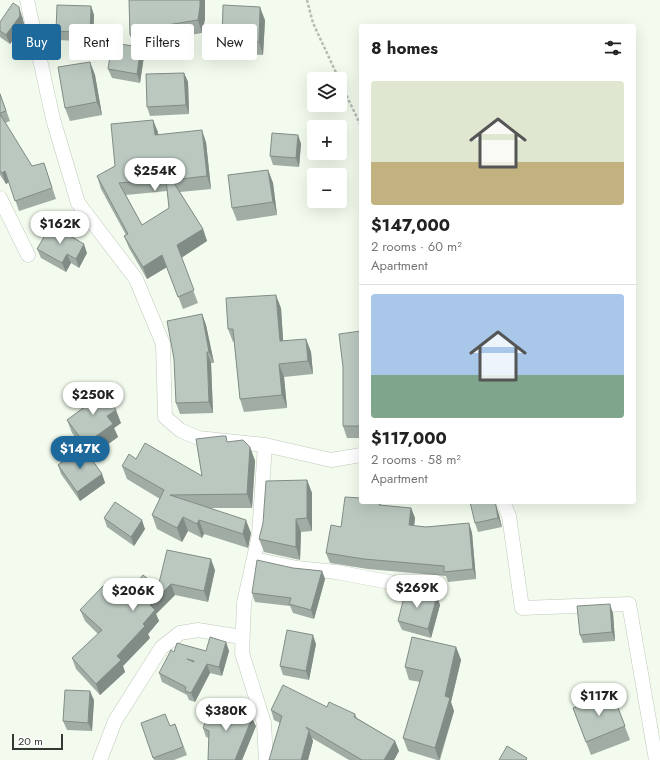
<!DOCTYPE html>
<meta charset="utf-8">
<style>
body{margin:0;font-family:Jost,sans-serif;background:#f6f6f6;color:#222;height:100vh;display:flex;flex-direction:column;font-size:15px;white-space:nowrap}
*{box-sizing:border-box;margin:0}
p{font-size:13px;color:#767676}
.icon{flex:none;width:22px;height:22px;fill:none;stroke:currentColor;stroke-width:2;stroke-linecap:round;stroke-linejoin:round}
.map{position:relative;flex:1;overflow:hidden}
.drawer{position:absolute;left:359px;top:24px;width:277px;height:480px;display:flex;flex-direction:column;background:#fff;border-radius:4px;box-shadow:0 4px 16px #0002}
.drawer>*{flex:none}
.hud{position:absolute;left:12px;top:24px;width:287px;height:36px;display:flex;gap:8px}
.buttons{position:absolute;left:307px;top:72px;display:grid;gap:8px}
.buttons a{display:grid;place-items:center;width:40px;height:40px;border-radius:4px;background:#fff;box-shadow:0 4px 16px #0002;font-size:20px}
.scale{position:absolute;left:12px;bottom:10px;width:51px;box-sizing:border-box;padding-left:4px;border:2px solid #343833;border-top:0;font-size:11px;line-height:14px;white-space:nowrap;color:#343833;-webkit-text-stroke:3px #fff;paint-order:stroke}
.price{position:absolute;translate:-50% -34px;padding:0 9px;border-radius:14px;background:#fff;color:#222;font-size:13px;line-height:26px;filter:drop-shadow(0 1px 2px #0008)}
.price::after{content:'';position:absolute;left:50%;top:24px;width:12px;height:9px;margin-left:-6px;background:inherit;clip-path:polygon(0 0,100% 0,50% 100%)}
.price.active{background:#1e699c;color:#fff}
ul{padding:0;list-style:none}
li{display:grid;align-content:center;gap:8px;height:212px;padding:0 12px}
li+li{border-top:1px solid #e0e0e0}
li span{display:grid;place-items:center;height:124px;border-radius:4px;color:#555}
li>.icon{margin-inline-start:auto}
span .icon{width:72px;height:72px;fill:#fffc;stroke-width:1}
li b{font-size:17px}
h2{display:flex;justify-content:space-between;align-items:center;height:48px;padding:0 12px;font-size:17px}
.pill{padding:0 14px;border-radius:4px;background:#fff;box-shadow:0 4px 16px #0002;font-size:14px;line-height:36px}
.pill.active{background:#1e699c;color:#fff}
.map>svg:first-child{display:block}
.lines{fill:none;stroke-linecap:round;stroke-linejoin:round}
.minor-casing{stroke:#c0c9bc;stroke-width:15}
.path{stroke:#b6bdb2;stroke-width:2.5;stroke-dasharray:3 2;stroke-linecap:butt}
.minor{stroke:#fff;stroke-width:14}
.wall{fill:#a0aca4;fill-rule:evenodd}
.shaded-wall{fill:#828c86}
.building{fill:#bac8bf;stroke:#828c86;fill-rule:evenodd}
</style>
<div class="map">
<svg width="660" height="760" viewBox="0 0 660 760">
<rect width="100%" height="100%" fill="#f2fbed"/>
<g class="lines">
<defs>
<path id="minor" d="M27 0 53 119 78 203 136 279 163 344 165 417 180 430 198 438 265 445 259 535 244 603 242 653 264 723 266 760
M0 198 28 255
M265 445 331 460 361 455
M503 502 509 516 522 608 629 604 656 760
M254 559 297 568 336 572 416 587
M100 760 115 721 161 648 180 633 198 630 242 637"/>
</defs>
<!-- minor casing -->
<use href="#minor" class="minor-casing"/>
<!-- path -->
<path class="path" d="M307 0 313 23 339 79
M340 82 361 126"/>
<!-- minor -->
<use href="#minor" class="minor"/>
</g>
<!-- wall -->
<path class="wall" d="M129 0 205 19 202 33 172 38V48H141L144 56 140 83 112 78 108 69 134 46 130 35Z
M91 6 94 15 93 42 59 40 56 31Z
M22 16 24 24 10 44 0 37V22Z
M265 20 263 55 226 53 222 40Z
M90 62 95 75 102 115 70 121 65 108Z
M184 73 188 82 189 114 150 116 147 107Z
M0 93 10 121 5 123 32 166 44 163 56 199 19 211 9 182 6 184 0 175Z
M153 120 158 135 206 142 211 189 180 192 203 229 207 241 181 258 198 303 183 309 167 267 147 279 129 248 124 236 126 235 101 189 97 176 115 166ZM167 191 169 208 142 225 126 195Z
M298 135 301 144 299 167 273 165 270 156Z
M268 170 273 183 277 215 237 221 232 208Z
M37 249 87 253 79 268 71 263 66 272 41 258Z
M281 308 283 341 306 339 311 352 313 374 284 377 287 408 244 412 240 399 234 342H233L228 329Z
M202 314 206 325 214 363H211L213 413 180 414 176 403Z
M361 331V438H347L343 426Z
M82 400 121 423 114 428 118 437 90 457 102 474 105 483 80 501 61 474 58 465 83 447 72 433 67 420 84 407Z
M228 442 250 447 255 461 252 508H211L251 533 248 548 204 534 202 538 188 531 182 542 157 529 152 515 160 499 127 479 122 466 136 459 202 476Z
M307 480 312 493V531L301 532 300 560 264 552 259 539Z
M361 502H380L381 505 411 508 415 518 414 526 426 527 469 523 472 533 476 579 448 582 446 576 368 569 330 563 326 553 341 527Z
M496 506 499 515 502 527 478 532 475 523Z
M104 518 145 529 134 546 107 527Z
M293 568 322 571 325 579 314 619 293 613 290 606 255 602 252 593Z
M215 570 208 602 175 595 156 614 159 621 148 634 150 638 123 666 125 672 100 695 76 669 72 658 98 634 85 621 80 610 120 602 158 587Z
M437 596 440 605 431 638 402 630 398 621Z
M613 613 615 641 583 643 580 635Z
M226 642 229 651 222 676 210 673 195 702 189 700 187 695 162 682 159 673 174 652 206 651Z
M316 644 309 680 283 675 280 666Z
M456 647 461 660 451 702 454 711 440 760H437L408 751 403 738 420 682 409 680 405 667Z
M612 692 630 740 591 755 573 708Z
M94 700 92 731 67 730 63 721Z
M327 707 355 714 357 718 395 741 399 751 394 760H349L312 738 313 741 308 760H269L280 723 274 720 271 710Z
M141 723 170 726 175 724 187 755 174 760H154Z
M256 726 242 760H208L209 738 206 737 203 728Z"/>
<!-- shaded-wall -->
<path class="shaded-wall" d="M200 0H205V19L202 33 198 20Z
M91 6 94 15 93 42 90 33Z
M19 7 22 16 24 24 10 44 6 35Z
M260 7 265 20 263 55 259 42Z
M167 25 172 38V48L167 35Z
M141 47 144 56 140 83 137 74Z
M90 62 95 75 102 115 97 102Z
M184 73 188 82 189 114 186 105Z
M153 120 158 132 159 147 155 135Z
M202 130 206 142 211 189 207 176Z
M298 135 301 144 299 167 296 158Z
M268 170 273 183 277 215 273 202Z
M5 171 9 182 6 184 2 173Z
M203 229 207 241 181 258 177 245Z
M84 244 87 253 79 268 76 259Z
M67 254 71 263 66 272 62 263Z
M162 255 167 267 147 279 143 267Z
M276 295 281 308 284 354 280 341Z
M202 314 206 325 214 363 209 352Z
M306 339 311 352 313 374 308 361Z
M207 352 211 363 213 413 209 402Z
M279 364 284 377 287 408 282 395Z
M116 410 121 423 114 428 118 437 90 457 85 444 107 416Z
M250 447 255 461 252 508 247 494Z
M102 474 105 483 80 501 77 492Z
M307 480 312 493V531L307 518Z
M496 506 499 515 502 527 498 518Z
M411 508 415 518 413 535 409 525Z
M183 517 188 531 182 542 177 528Z
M296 519 301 532 300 560 296 547Z
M142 520 145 529 134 546 131 537Z
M199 520 204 534 202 538 197 524Z
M246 520 251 533 248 548 243 534Z
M469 523 472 533 476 579 473 569Z
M211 559 215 570 208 602 204 591Z
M322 571 325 579 314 619 311 610Z
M171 584 175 595 156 614 159 621 148 634 150 638 123 666 125 672 100 695 96 684 143 624 150 605Z
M437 596 440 605 431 638 428 629Z
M610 604 613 613 615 641 612 632Z
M313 635 316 644 309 680 306 671Z
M226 642 229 651 222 676 219 667Z
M456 647 461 660 451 702 454 711 439 760 435 748 445 696Z
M207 664 210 673 195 702 191 693Z
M90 691 94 700 92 731 88 723Z
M252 718 256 726 242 760H235Z
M309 731 313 741 308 760H301Z
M395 741 399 751 394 760H384Z"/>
<!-- building -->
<path class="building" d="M129 0H200V6L198 20 167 25V35H130Z
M13 3 19 7 20 16 6 35 0 31V22Z
M57 5 91 6 90 33 56 31Z
M223 5 260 7 259 42 222 40Z
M112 43 141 47 137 74 108 69Z
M90 62 97 102 65 108 58 67Z
M184 73 186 105 147 107 146 74Z
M0 94 6 111 0 113Z
M0 114 32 166 44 163 52 188 15 201 5 171 2 173 0 171Z
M153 120 155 135 202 130 207 176 172 180 203 229 177 245 194 290 178 297 162 255 143 267 124 236 128 234 97 176 115 166 111 124ZM166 179 169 208 142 225 119 183Z
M272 133 298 135 296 158 270 156Z
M268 170 273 202 232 208 228 175Z
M51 225 84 244 76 259 67 254 62 263 37 249Z
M276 295 280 341 306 339 308 361 279 364 282 395 240 399 233 329H228L226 298Z
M202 314 209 352H207L209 402 176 403 174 359 167 321Z
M361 331V426H343V367L339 334Z
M99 387 116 410 107 416 113 424 85 444 67 420 86 406 82 400Z
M222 436H226L227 442 243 440 250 447 247 494 170 495 246 520 243 534 199 520 197 524 183 517 177 528 152 515 164 490 122 466 129 454 136 459 145 443 202 476 196 439Z
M83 447 102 474 77 492 58 465Z
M307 480V518L296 519V547L259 539 263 523 266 481Z
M345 497 361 498V502H379V505L411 508 409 525 426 527 469 523 473 569 444 572V566L364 559 326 553 331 525 341 527Z
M115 502 142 520 131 537 104 518Z
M470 502H494L496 506 498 518 475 523Z
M167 550 211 559 204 591 171 584 150 605 155 610 143 624 145 626 117 656 121 660 96 684 72 658 102 630 80 610 103 586 120 602 143 575 158 587Z
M257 560 293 568 322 571 311 610 289 604 291 598 252 593Z
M406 589 437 596 428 629 398 621Z
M610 604 612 632 580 635 577 606Z
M287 630 313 635 306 671 280 666Z
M210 637 226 642 219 667 207 664 191 693 185 691 186 687 159 673 171 650 174 652 177 643 206 651ZM187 659 194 661V662Z
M412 637 456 647 445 696 450 698 435 748 403 738 423 671 405 667Z
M283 685 327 707 329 702 355 714 354 717 395 741 384 760H362L306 727 309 731 301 760H269L282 716 271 710Z
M65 690 90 691 88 723 63 721Z
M612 692 625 726 586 742 573 708Z
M214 701 252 718 235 760H208L209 731 203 728Z
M165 714 170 726 175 724 183 747 153 758 141 723Z
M507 746 527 758 526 760H499Z"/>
</svg>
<div class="buttons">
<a><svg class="icon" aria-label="layers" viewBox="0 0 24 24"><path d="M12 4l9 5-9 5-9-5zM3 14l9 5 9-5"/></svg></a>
<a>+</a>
<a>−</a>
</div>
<div class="scale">20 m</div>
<b class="price" style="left:155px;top:192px">$254K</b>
<b class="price" style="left:60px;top:245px">$162K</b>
<b class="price" style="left:93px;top:416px">$250K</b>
<b class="price active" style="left:80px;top:470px">$147K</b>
<b class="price" style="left:417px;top:609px">$269K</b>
<b class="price" style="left:133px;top:612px">$206K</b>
<b class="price" style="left:599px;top:717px">$117K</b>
<b class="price" style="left:226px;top:732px">$380K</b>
<div class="hud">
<a class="pill active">Buy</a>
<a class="pill">Rent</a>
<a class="pill">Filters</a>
<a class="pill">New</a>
</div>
<section class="drawer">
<h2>8 homes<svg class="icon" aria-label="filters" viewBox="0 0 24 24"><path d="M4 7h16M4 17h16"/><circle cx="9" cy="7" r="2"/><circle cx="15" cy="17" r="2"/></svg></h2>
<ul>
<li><span style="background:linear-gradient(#dfe7d0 65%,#c2b280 0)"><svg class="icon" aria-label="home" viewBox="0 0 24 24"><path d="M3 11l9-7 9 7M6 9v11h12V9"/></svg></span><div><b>$147,000</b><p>2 rooms · 60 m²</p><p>Apartment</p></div></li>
<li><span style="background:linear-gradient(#a9c7e8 65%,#7fa58c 0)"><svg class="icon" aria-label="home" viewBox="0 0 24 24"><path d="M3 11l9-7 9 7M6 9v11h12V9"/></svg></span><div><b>$117,000</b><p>2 rooms · 58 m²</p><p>Apartment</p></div></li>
</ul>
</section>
</div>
